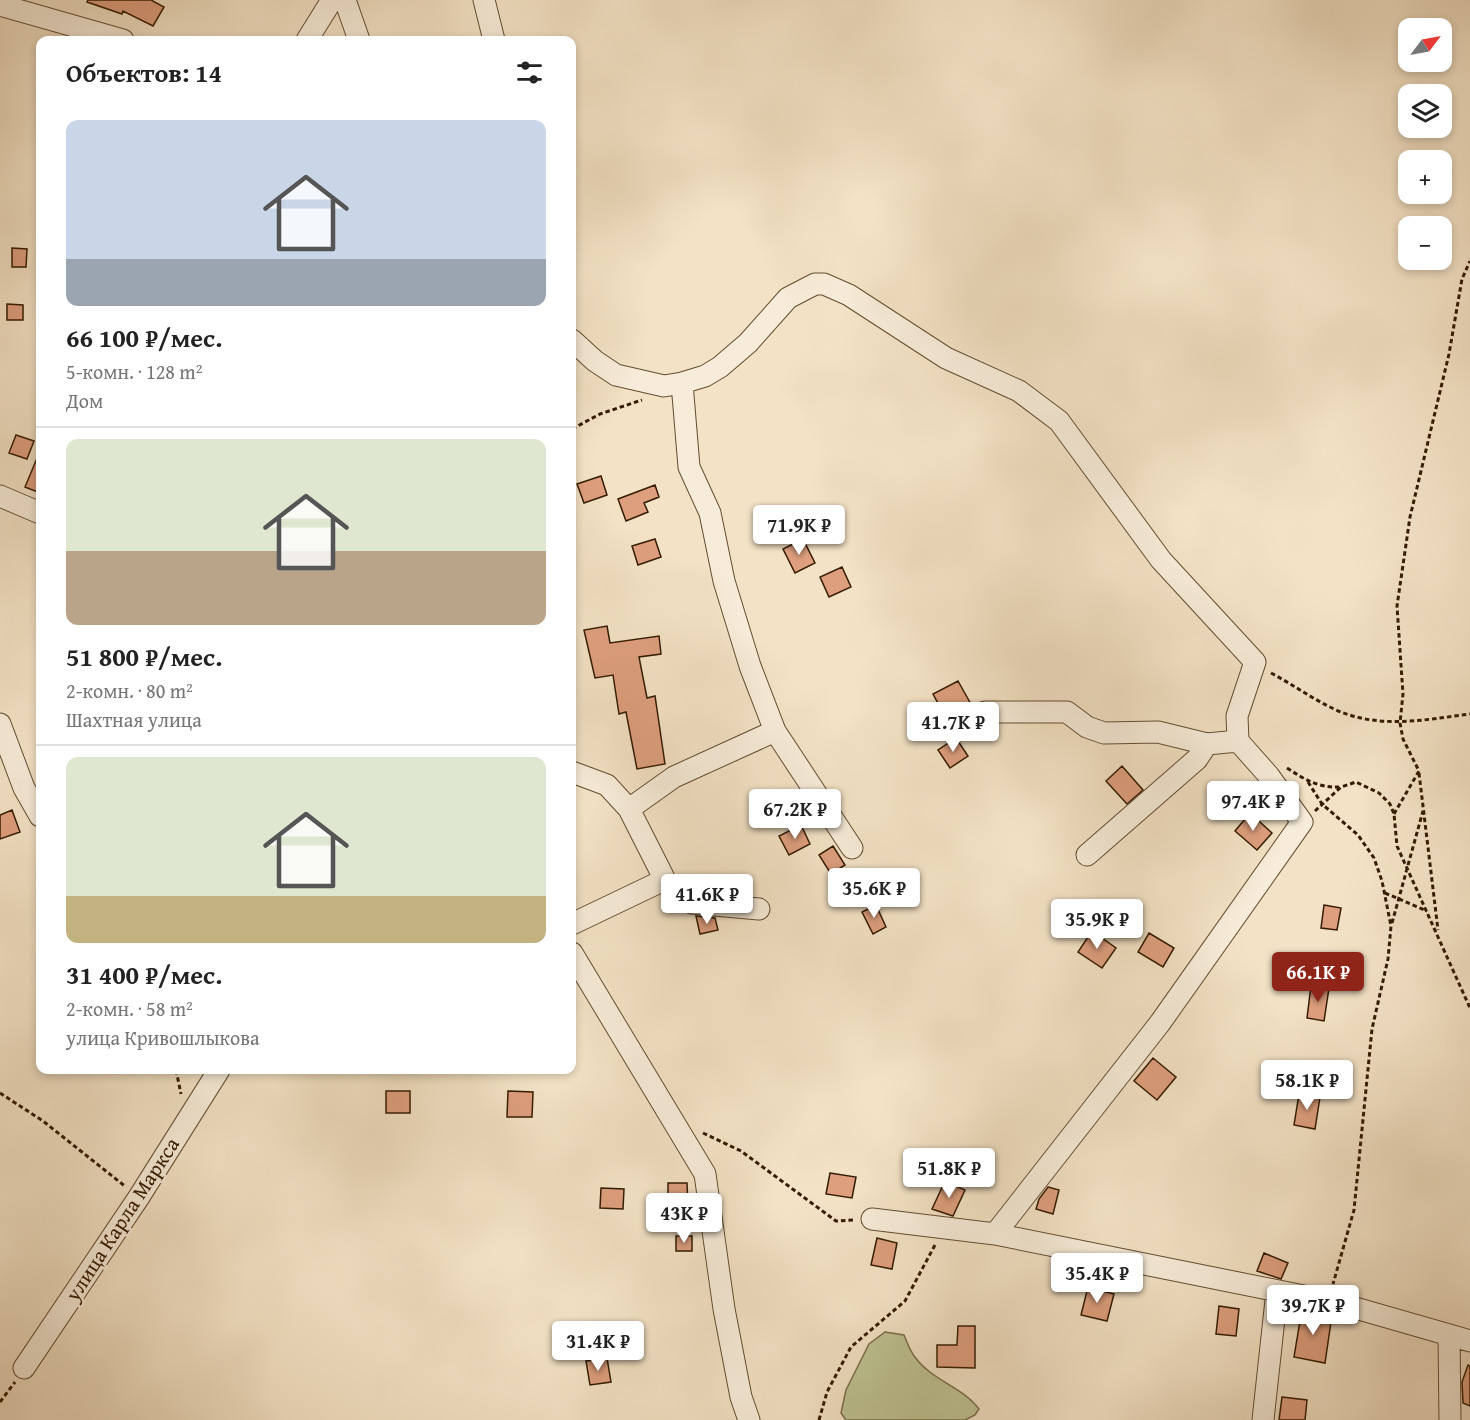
<!DOCTYPE html>
<html lang="ru">
<meta charset="utf-8">
<style>
body{margin:0;font-family:"Gentium Book Plus",serif;background:#f6f6f6;color:#222;height:100vh;display:flex;flex-direction:column;font-size:22px;white-space:nowrap}
*{box-sizing:border-box;margin:0}
p{font-size:20px;color:#767676}
.icon{flex:none;width:33px;height:33px;fill:none;stroke:currentColor;stroke-width:2;stroke-linecap:round;stroke-linejoin:round}
.map{position:relative;flex:1;overflow:hidden}
.details{position:absolute;left:36px;top:36px;width:540px;height:1038px;display:flex;flex-direction:column;background:#fff;border-radius:12px;box-shadow:0 3px 9px #0003}
.details>*{flex:none}
.needle{width:39px;rotate:58deg}
.buttons{position:absolute;left:1398px;top:18px;display:grid;gap:12px}
.buttons a{display:grid;place-items:center;width:54px;height:54px;border-radius:12px;background:#fff;box-shadow:0 3px 9px #0003;font-size:30px}
.price{position:absolute;translate:-50% -51px;padding:0 14px;border-radius:6px;background:#fff;color:#222;font-size:20px;line-height:39px;filter:drop-shadow(0 2px 3px #0008)}
.price::after{content:'';position:absolute;left:50%;top:36px;width:18px;height:14px;margin-left:-9px;background:inherit;clip-path:polygon(0 0,100% 0,50% 100%)}
.price.current{background:#8f2418;color:#fff}
ul{padding:0;list-style:none}
li{display:grid;align-content:center;gap:12px;height:318px;padding:0 30px}
li+li{border-top:2px solid #e0e0e0}
li span{display:grid;place-items:center;height:186px;border-radius:12px;color:#555}
li>.icon{margin-inline-start:auto}
span .icon{width:108px;height:108px;fill:#fffc;stroke-width:1}
li b{font-size:26px}
h2{display:flex;justify-content:space-between;align-items:center;height:72px;padding:0 30px;font-size:26px}
.map>svg:first-child{display:block}
.green{fill:#bec292;stroke:#7a6e49;stroke-width:1.5}
.building{fill:#de9f7e;stroke:#351b00;stroke-width:1.5}
.lines{fill:none;stroke-linecap:round;stroke-linejoin:round}
.minor-casing{stroke:#644d31;stroke-width:23}
.path{stroke:#351b00;stroke-width:3;stroke-dasharray:4.5 3;stroke-linecap:butt}
.minor{stroke:#f7ecd9;stroke-width:21}
.labels{text-anchor:middle;dominant-baseline:central;stroke-width:5;stroke-linejoin:round;paint-order:stroke}
.street-label{font-size:21px;fill:#351b00;stroke:#f7ecd9}
</style>
<div class="map">
<svg width="1470" height="1420" viewBox="0 0 1470 1420">
<rect width="100%" height="100%" fill="#f3e2c5"/>
<filter id="stains"><feTurbulence type="fractalNoise" baseFrequency=".00333" numOctaves="4"/><feColorMatrix values="0 0 0 0 .2 0 0 0 0 .09 0 0 0 0 .02 0 0 0 .5 -.17"/></filter>
<radialGradient id="worn" r=".72"><stop offset=".6" stop-color="#630" stop-opacity="0"/><stop offset="1" stop-color="#630" stop-opacity=".3"/></radialGradient>
<!-- green -->
<path class="green" d="M885 1332 904 1335C907 1342 910 1351 915 1357 931 1380 963 1387 979 1409L975 1415 965 1420H846L841 1413 846 1390 869 1344Z"/>
<!-- building -->
<path class="building" d="M88 0H151L164 7 153 26 123 11 122 14 87 2Z
M12 248 27 249 26 267H12Z
M7 304 23 305V320H7Z
M16 435 34 441 27 459 9 453Z
M40 451V493L25 487Z
M601 476 607 495 584 503 577 484Z
M655 485 659 497 644 503 648 512 626 521 618 499Z
M655 539 661 557 638 565 632 546Z
M803 539 815 563 795 573 783 549Z
M842 567 851 587 829 597 820 577Z
M607 626 610 643 659 636 661 654 639 657 647 698 655 696 665 764 637 769 626 712 619 714 613 675 595 678 584 630Z
M958 681 972 706 947 720 933 694Z
M956 738 968 756 950 768 938 750Z
M1122 766 1143 790 1127 804 1106 781Z
M12 810 20 832 0 839V815Z
M1250 813 1272 833 1257 850 1235 831Z
M801 825 810 844 789 855 779 836Z
M833 846 845 865 831 874 819 855Z
M876 905 886 927 873 934 862 912Z
M1324 905 1341 908 1337 930 1321 928Z
M696 916 715 918 718 930 700 934Z
M1092 931 1116 948 1102 968 1078 952Z
M1149 933 1174 948 1163 967 1138 952Z
M1311 986 1329 988 1324 1021 1307 1018Z
M1153 1058 1176 1077 1157 1100 1134 1081Z
M386 1091H410V1113H386Z
M508 1091 533 1092 532 1117H507Z
M1299 1094 1320 1097 1315 1129 1294 1125Z
M830 1173 856 1177 852 1198 826 1194Z
M945 1181 965 1190 953 1216 932 1209Z
M668 1183H687L688 1207H668Z
M1048 1187 1059 1190 1053 1214 1036 1209 1039 1199Z
M601 1188 624 1189 623 1209 600 1208Z
M676 1236H692V1251H676Z
M877 1238 897 1243 892 1269 871 1265Z
M1264 1253 1288 1263 1281 1279 1257 1271Z
M1088 1287 1114 1294 1107 1321 1081 1315Z
M1219 1306 1239 1309 1236 1336 1216 1334Z
M1302 1309 1332 1315 1325 1363 1294 1357Z
M958 1326H975V1368L937 1367V1345H957Z
M607 1358 611 1382 590 1385 586 1361Z
M1468 1365 1470 1366V1406L1463 1403 1462 1382Z
M1282 1397 1307 1400 1305 1420H1279Z"/>
<g class="lines">
<defs>
<path id="minor" d="M345 0 359 40
M484 0 494 40
M0 5 123 40
M307 40 332 0
M572 340 595 361 616 375 664 386 682 383 705 376 720 367 748 343 788 298 815 284H824L849 295 946 358 1019 391 1059 421 1161 560 1255 662 1237 716 1238 741 1269 776 1302 822 1160 1023 995 1234
M682 383 689 467 710 513 724 581 750 666 775 731 852 848
M0 496 40 513
M985 712H1067L1087 727 1104 733 1158 732 1207 744 1238 741
M0 724 24 788 40 816
M572 772 607 785 629 809 667 884 692 903 759 909
M629 809 674 777 775 731
M1087 855 1197 759 1207 744
M572 924 664 880
M572 953 705 1174 724 1309 741 1397 749 1420
M872 1219 995 1234 1338 1303 1470 1341
M1449 1335 1450 1420
M24 1368 139 1197 219 1070
M1263 1420 1277 1291"/>
</defs>
<!-- minor casing -->
<use href="#minor" class="minor-casing"/>
<!-- path -->
<path class="path" d="M572 429 600 414 642 400
M1271 673C1292 684 1311 698 1332 708 1377 730 1423 720 1470 714
M1287 768C1304 779 1318 788 1339 787
M1419 773 1438 930
M1308 782 1322 804 1358 835 1374 858 1382 881 1391 926 1388 959 1372 1029 1354 1210 1333 1284
M1315 811 1341 787 1356 782 1379 793 1390 804 1394 814 1397 846 1470 1008
M1394 814 1419 771 1403 739 1400 723 1403 694 1397 606 1410 517 1449 354 1462 279 1470 261
M1385 893 1427 911
M1392 923 1423 811
M176 1070 181 1094
M0 1093 43 1121 126 1187
M703 1133 741 1151 836 1221 855 1220
M0 1402 15 1382
M819 1420 827 1392 851 1347 905 1301 935 1245"/>
<!-- minor -->
<use href="#minor" class="minor"/>
</g>
<g class="labels">
<!-- street labels -->
<g class="street-label">
<text transform="translate(122 1219) rotate(-57)">улица Карла Маркса</text>
</g>
</g>
<rect width="100%" height="100%" filter="url(#stains)"/>
<rect width="100%" height="100%" fill="url(#worn)"/>
</svg>
<div class="buttons">
<a><svg class="needle" viewBox="-14 -14 28 28"><path d="M0-13l5 13h-10z" fill="#e53935"/><path d="M0 13l5-13h-10z" fill="#767676"/></svg></a>
<a><svg class="icon" aria-label="layers" viewBox="0 0 24 24"><path d="M12 4l9 5-9 5-9-5zM3 14l9 5 9-5"/></svg></a>
<a>+</a>
<a>−</a>
</div>
<b class="price" style="left:799px;top:556px">71.9K ₽</b>
<b class="price" style="left:953px;top:753px">41.7K ₽</b>
<b class="price" style="left:1253px;top:832px">97.4K ₽</b>
<b class="price" style="left:795px;top:840px">67.2K ₽</b>
<b class="price" style="left:874px;top:919px">35.6K ₽</b>
<b class="price" style="left:707px;top:925px">41.6K ₽</b>
<b class="price" style="left:1097px;top:950px">35.9K ₽</b>
<b class="price current" style="left:1318px;top:1003px">66.1K ₽</b>
<b class="price" style="left:1307px;top:1111px">58.1K ₽</b>
<b class="price" style="left:949px;top:1199px">51.8K ₽</b>
<b class="price" style="left:684px;top:1244px">43K ₽</b>
<b class="price" style="left:1097px;top:1304px">35.4K ₽</b>
<b class="price" style="left:1313px;top:1336px">39.7K ₽</b>
<b class="price" style="left:598px;top:1372px">31.4K ₽</b>
<section class="details">
<h2>Объектов: 14<svg class="icon" aria-label="filters" viewBox="0 0 24 24"><path d="M4 7h16M4 17h16"/><circle cx="9" cy="7" r="2"/><circle cx="15" cy="17" r="2"/></svg></h2>
<ul>
<li><span style="background:linear-gradient(#c9d6e8 75%,#9aa5b1 0)"><svg class="icon" aria-label="home" viewBox="0 0 24 24"><path d="M3 11l9-7 9 7M6 9v11h12V9"/></svg></span><div><b>66 100 ₽/мес.</b><p>5-комн. · 128 m²</p><p>Дом</p></div></li>
<li><span style="background:linear-gradient(#dfe7d0 60%,#b9a48a 0)"><svg class="icon" aria-label="home" viewBox="0 0 24 24"><path d="M3 11l9-7 9 7M6 9v11h12V9"/></svg></span><div><b>51 800 ₽/мес.</b><p>2-комн. · 80 m²</p><p>Шахтная улица</p></div></li>
<li><span style="background:linear-gradient(#dfe7d0 75%,#c2b280 0)"><svg class="icon" aria-label="home" viewBox="0 0 24 24"><path d="M3 11l9-7 9 7M6 9v11h12V9"/></svg></span><div><b>31 400 ₽/мес.</b><p>2-комн. · 58 m²</p><p>улица Кривошлыкова</p></div></li>
</ul>
</section>
</div>
